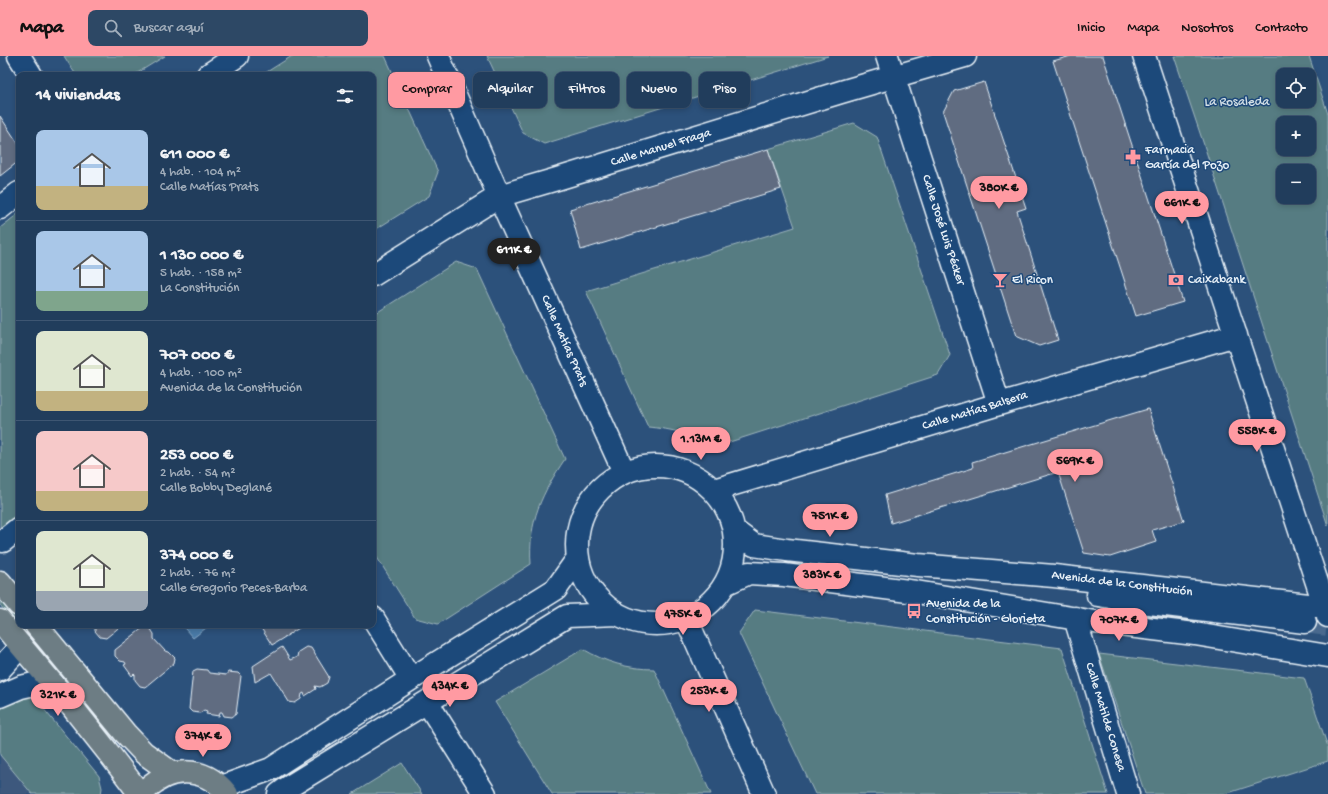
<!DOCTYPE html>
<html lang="es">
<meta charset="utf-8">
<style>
body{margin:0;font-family:"Gochi Hand",sans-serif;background:#2d4865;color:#f1f3f6;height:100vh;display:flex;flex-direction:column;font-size:15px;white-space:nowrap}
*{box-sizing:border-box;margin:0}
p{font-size:13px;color:#a2aebb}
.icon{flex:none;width:22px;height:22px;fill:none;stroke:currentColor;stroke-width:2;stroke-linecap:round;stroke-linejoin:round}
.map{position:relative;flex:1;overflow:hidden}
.panel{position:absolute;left:16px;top:16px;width:360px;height:556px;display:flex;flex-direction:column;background:#213d5c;border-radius:8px;box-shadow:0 2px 6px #0003,0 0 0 1px #3e5672}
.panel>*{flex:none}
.guide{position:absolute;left:388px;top:16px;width:380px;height:36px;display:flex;gap:8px}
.fabs{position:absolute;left:1276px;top:12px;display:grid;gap:8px}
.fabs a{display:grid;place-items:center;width:40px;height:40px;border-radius:8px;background:#213d5c;box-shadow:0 2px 6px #0003,0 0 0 1px #3e5672;font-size:20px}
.price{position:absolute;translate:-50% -34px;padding:0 9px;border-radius:14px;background:#ff9aa2;color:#111;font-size:13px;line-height:26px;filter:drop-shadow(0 1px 2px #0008)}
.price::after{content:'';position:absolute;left:50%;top:24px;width:12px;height:9px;margin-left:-6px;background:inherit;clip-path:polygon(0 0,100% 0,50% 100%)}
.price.on{background:#222;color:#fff}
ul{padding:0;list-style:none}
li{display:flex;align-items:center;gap:12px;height:100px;padding:0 20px}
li+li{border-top:1px solid #3e5672}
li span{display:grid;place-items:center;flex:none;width:112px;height:80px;border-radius:8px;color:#555}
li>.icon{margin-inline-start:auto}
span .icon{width:48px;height:48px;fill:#fffc;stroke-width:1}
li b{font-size:17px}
h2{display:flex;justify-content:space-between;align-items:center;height:48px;padding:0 20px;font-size:17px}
.pill{padding:0 14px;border-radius:8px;background:#213d5c;box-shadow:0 2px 6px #0003,0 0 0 1px #3e5672;font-size:14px;line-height:36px}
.pill.on{background:#ff9aa2;color:#111}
header{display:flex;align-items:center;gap:24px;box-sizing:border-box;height:56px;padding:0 20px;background:#ff9aa2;color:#111}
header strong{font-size:19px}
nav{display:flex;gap:22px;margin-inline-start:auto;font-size:14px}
.search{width:280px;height:36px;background:#2d4865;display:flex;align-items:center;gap:10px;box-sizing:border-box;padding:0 14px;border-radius:8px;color:#a2aebb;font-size:15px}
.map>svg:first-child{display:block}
.built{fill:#3c597d}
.green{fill:#567c82;stroke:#9fb6bd;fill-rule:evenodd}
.water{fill:#4a7aa7;stroke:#89aac7}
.building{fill:#616c81;stroke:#e8f1f8}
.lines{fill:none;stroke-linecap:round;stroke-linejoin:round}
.minor-tunnel{stroke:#48698e;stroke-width:22;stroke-dasharray:22 11;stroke-linecap:butt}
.minor-casing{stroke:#e8f1f8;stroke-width:25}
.major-casing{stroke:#e8f1f8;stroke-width:25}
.minor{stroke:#1f4a7a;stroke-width:22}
.major{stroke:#6d7d84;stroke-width:22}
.labels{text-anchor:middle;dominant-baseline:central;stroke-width:3;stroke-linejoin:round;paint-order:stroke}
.park-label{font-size:13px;fill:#d2dfe6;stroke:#1f4a7a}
.street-label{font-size:13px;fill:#e8f1f8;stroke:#1f4a7a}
.poi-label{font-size:13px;fill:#e8f1f8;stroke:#1f4a7a;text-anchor:start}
</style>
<header>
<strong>Mapa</strong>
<div class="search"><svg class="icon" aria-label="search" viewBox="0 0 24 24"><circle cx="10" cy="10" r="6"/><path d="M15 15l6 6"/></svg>Buscar aquí</div>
<nav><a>Inicio</a><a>Mapa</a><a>Nosotros</a><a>Contacto</a></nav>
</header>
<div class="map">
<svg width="1328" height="738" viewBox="0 0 1328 738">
<rect width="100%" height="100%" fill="#2c517b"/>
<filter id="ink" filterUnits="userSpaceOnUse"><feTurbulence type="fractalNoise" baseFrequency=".025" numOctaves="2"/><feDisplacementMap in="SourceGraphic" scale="8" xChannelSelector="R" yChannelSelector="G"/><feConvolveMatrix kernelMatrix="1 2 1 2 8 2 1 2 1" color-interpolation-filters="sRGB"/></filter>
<g filter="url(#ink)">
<!-- built -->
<path class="built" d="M0 699 32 738H0Z"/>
<!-- green -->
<path class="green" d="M64 0H165L134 19H76Z
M292 0H385L438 116 429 140 373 175V19H262Z
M487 0H828L544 88 523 77Z
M1174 0H1309L1328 58V470L1203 86ZM1283 19H1309V45H1283ZM1283 67H1309V93H1283ZM1283 115H1309V141H1283Z
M854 67 877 81 950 299 938 319 714 391C693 378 672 373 648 371L586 235 795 171 768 93Z
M19 157V461L2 474 0 473V172Z
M456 206 477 213 565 403C542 437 528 465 531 508L438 568 415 562 373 495V259Z
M0 540 19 563V569H24L113 680 109 683 0 549Z
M755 554 1062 592 1108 738H815L739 577Z
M583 593C605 606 628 613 654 613L711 738H552L495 646Z
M1099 598 1304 622 1328 691V705L1225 738H1145Z
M32 641 38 646 99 720 102 732 101 738H32L0 699V654C12 644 15 642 32 641Z
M402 707 422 738H352Z"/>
<!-- water -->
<path class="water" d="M189 569H210L193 582 185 573Z"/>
<!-- building -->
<path class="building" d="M1071 0H1103L1183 246 1136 260 1053 5Z
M984 26 1026 152 1017 155 1058 284 1039 290 1016 280 943 56 954 35Z
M0 60 19 89V105L0 120Z
M768 93 781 133 581 194 570 153Z
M1148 353 1184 465 1152 474 1156 486 1110 501 1084 497 1058 416 891 467 885 439 973 412 972 406Z
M95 569H122L106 582 100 581 95 575Z
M259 569H304L272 589Z
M144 571 150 572 154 578V583L165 595 169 596 175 602 174 607 145 631 140 630 135 624V619L134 618 132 620 124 609 126 608 125 606 120 605 115 600V594Z
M282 591 290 604 297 601 298 596 306 591 311 592 329 621 327 627 320 631 315 630 316 633 305 640 304 637 302 638 301 643 295 647 289 646 271 617 255 626 253 610Z
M197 613 207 614 209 617 226 619 228 616 238 617 241 620 236 658 232 661 224 660 222 656H220L219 660 206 658 207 655 204 654 200 657 192 656 189 653 193 615Z"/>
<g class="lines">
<!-- minor-tunnel -->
<path class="minor-tunnel" d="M1305 566 1328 569"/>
<defs>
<path id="minor" d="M19 0 31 19
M438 0 499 140 624 416
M887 0 999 348
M1144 0 1328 560
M208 19 237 0
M0 152 19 137
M373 219 499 140 557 123 841 36 965 0
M577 489a79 79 0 1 1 158 0a79 79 0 1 1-158 0Z
M714 434 999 348 1236 279
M735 475 754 489 787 494 918 509 1054 520 1326 551
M3 485 19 472
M725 528 749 517 784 519 916 536 1095 566 1195 578 1328 600
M1098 539 1141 546 1305 566
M373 562 411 623
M686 562 764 738
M1075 562 1128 738
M0 613 21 590
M0 640 21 631 34 628H53
M427 646 485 738
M221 731 271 713 411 623 556 533 578 502
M279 738 287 732 567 560 617 558"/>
<path id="major" d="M0 526 19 549
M0 565 69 647 111 700 140 738
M36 569 125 677 144 697 172 717
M142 738C166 710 203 708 227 738"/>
</defs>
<!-- minor casing -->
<use href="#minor" class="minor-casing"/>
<!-- major casing -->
<use href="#major" class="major-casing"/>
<!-- minor -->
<use href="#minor" class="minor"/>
<!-- major -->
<use href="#major" class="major"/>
</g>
</g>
<!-- icons -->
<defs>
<symbol id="pharmacy-bare" viewBox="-9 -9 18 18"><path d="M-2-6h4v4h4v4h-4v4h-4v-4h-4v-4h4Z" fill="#ff9aa2" stroke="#1f4a7a" stroke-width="2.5" paint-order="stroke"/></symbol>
<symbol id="bar-bare" viewBox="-9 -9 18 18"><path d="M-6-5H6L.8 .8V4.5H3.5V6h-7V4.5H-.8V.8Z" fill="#ff9aa2" stroke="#1f4a7a" stroke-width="2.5" paint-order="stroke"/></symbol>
<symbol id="bank-bare" viewBox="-9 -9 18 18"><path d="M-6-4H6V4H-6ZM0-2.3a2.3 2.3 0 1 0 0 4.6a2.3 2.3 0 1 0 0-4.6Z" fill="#ff9aa2" stroke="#1f4a7a" stroke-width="2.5" paint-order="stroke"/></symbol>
<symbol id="bus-bare" viewBox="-9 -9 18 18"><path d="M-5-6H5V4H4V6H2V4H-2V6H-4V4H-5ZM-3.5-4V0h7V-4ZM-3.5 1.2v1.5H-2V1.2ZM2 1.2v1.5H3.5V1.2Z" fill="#ff9aa2" stroke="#1f4a7a" stroke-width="2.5" paint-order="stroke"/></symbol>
</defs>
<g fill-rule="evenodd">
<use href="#pharmacy-bare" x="1122" y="90" width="22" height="22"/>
<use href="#bar-bare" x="989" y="213" width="22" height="22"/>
<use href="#bank-bare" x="1165" y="213" width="22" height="22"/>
<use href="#bus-bare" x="903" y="544" width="22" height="22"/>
</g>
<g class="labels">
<!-- park labels -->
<g class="park-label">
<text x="1237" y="46">La Rosaleda</text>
</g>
<!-- street labels -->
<g class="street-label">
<text transform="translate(661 92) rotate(-17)">Calle Manuel Fraga</text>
<text transform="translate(943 174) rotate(72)">Calle José Luis Pécker</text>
<text transform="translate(564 285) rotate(66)">Calle Matías Prats</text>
<text transform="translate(975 355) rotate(-17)">Calle Matías Balsera</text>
<text transform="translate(1122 528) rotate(7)">Avenida de la Constitución</text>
<text transform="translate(1105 661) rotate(73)">Calle Matilde Conesa</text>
</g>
<!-- poi labels -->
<g class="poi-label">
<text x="1145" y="94">Farmacia<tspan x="1145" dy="15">García del Pozo</tspan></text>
<text x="1012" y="224">El Ricon</text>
<text x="1188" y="224">Caixabank</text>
<text x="926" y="548">Avenida de la<tspan x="926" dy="15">Constitución - Glorieta</tspan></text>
</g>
</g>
</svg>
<div class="fabs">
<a><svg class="icon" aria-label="locate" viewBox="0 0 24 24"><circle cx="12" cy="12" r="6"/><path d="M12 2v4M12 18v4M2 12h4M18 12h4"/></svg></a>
<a>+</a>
<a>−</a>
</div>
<b class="price" style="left:999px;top:154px">380K €</b>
<b class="price" style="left:1182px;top:169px">661K €</b>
<b class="price on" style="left:514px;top:216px">611K €</b>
<b class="price" style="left:1257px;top:397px">558K €</b>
<b class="price" style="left:701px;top:405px">1.13M €</b>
<b class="price" style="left:1075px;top:427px">569K €</b>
<b class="price" style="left:830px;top:482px">751K €</b>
<b class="price" style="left:822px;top:541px">383K €</b>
<b class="price" style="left:683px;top:580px">475K €</b>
<b class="price" style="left:1119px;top:586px">707K €</b>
<b class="price" style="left:450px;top:652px">434K €</b>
<b class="price" style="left:709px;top:657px">253K €</b>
<b class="price" style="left:58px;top:661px">321K €</b>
<b class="price" style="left:203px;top:702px">374K €</b>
<div class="guide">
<a class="pill on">Comprar</a>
<a class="pill">Alquilar</a>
<a class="pill">Filtros</a>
<a class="pill">Nuevo</a>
<a class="pill">Piso</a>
</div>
<section class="panel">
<h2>14 viviendas<svg class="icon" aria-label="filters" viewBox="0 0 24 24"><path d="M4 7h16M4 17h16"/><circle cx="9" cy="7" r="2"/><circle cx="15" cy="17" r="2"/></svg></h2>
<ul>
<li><span style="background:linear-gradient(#a9c7e8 70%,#c2b280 0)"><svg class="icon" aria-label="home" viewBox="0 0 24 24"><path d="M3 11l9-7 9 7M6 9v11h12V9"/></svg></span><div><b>611 000 €</b><p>4 hab. · 104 m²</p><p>Calle Matías Prats</p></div></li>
<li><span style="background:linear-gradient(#a9c7e8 75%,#7fa58c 0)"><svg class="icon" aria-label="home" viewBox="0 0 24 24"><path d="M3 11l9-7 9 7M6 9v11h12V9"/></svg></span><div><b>1 130 000 €</b><p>5 hab. · 158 m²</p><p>La Constitución</p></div></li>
<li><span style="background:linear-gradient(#dfe7d0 75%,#c2b280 0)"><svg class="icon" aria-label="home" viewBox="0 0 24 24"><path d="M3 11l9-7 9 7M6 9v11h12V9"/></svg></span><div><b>707 000 €</b><p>4 hab. · 100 m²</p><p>Avenida de la Constitución</p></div></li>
<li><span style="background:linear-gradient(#f6c9c9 75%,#c2b280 0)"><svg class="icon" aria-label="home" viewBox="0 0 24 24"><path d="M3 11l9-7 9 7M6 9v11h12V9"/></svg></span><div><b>253 000 €</b><p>2 hab. · 54 m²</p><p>Calle Bobby Deglané</p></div></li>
<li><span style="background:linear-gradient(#dfe7d0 75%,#9aa5b1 0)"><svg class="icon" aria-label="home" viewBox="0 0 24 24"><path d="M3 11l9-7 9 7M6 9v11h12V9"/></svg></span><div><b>374 000 €</b><p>2 hab. · 76 m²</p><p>Calle Gregorio Peces-Barba</p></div></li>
</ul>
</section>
</div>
